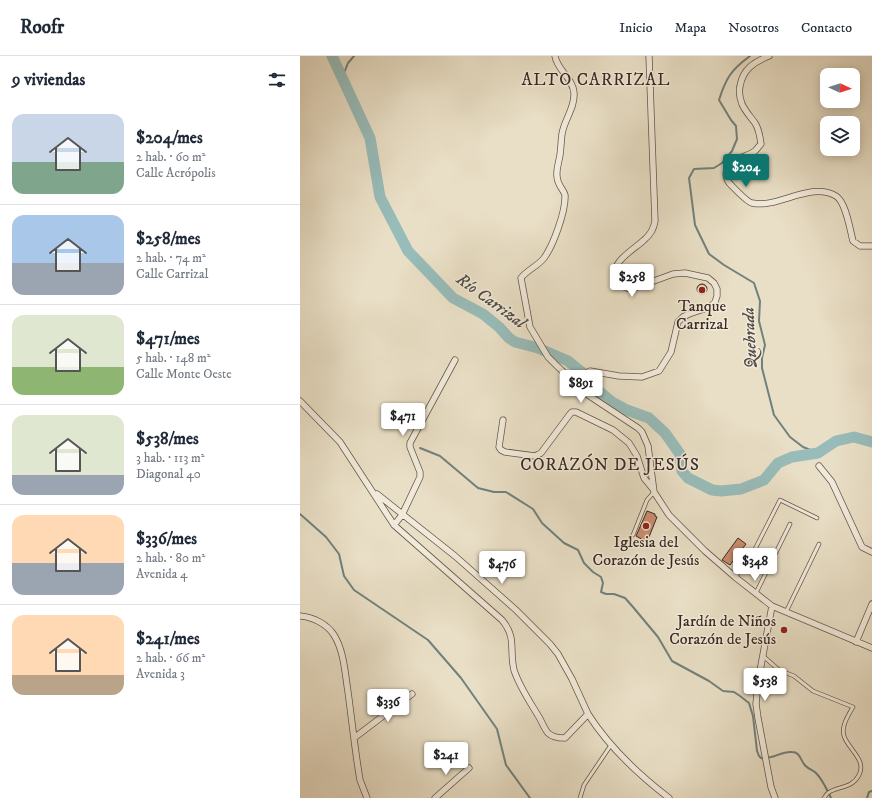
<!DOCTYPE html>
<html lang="es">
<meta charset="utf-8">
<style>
body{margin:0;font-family:"IM FELL DW Pica",serif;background:#f2f2f3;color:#1f2937;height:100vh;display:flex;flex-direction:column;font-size:15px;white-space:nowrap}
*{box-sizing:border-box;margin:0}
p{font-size:13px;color:#747a83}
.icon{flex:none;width:22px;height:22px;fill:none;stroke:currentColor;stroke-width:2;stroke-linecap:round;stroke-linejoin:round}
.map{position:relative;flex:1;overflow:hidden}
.sheet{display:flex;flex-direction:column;background:#fff;width:300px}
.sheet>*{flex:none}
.needle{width:26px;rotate:94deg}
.fabs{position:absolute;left:520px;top:12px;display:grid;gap:8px}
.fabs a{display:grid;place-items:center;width:40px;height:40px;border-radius:8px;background:#fff;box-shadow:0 2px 10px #0003;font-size:20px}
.price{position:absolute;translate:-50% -34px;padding:0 9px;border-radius:4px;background:#fff;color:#222;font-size:13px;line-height:26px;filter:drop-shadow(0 1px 2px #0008)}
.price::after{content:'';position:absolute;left:50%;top:24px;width:12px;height:9px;margin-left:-6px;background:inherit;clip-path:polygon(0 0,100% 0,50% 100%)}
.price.on{background:#0f766e;color:#fff}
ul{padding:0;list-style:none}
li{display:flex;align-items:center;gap:12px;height:100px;padding:0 12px}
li+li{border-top:1px solid #e0e1e3}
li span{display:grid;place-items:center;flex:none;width:112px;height:80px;border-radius:12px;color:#555}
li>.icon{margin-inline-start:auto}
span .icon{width:48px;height:48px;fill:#fffc;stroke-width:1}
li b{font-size:17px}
h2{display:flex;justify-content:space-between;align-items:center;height:48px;padding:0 12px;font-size:17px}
header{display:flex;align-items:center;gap:24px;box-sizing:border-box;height:56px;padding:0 20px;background:#fff;border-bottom:1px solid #e0e1e3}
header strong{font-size:19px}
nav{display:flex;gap:22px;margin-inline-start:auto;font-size:14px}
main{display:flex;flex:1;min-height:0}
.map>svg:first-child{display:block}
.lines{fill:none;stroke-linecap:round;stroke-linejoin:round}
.stream{stroke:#71817c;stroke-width:2}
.river{stroke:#98bcb9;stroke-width:11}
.building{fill:#cc8e72;stroke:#372820}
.service-casing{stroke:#64564a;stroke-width:4.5}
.minor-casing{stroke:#64564a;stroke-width:7}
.service{stroke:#f1eada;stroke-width:3}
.minor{stroke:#f1eada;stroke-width:5.5}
.poi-dot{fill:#8f2418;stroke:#f1eada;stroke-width:1.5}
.labels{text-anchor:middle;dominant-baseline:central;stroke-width:3;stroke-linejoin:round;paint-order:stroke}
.poi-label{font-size:16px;fill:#372820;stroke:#f1eada}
.neighbourhood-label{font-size:17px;letter-spacing:1px;fill:#372820;stroke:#f1eada}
.water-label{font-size:17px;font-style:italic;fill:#4f4d46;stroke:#f1eada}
</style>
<header>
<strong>Roofr</strong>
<nav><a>Inicio</a><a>Mapa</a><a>Nosotros</a><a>Contacto</a></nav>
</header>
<main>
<section class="sheet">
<h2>9 viviendas<svg class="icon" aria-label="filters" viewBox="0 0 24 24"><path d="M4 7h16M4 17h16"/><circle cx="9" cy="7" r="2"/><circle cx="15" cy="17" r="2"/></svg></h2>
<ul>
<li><span style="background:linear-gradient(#c9d6e8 60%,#7fa58c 0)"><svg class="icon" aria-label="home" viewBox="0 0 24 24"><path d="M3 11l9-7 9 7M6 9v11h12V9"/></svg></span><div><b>$204/mes</b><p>2 hab. · 60 m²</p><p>Calle Acrópolis</p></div></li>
<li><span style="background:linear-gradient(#a9c7e8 60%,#9aa5b1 0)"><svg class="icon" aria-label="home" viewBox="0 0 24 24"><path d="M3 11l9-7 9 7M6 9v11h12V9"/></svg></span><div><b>$258/mes</b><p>2 hab. · 74 m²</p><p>Calle Carrizal</p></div></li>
<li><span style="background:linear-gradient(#dfe7d0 65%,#8fb573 0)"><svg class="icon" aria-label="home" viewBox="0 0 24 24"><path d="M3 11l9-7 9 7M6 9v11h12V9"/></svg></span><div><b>$471/mes</b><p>5 hab. · 148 m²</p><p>Calle Monte Oeste</p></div></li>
<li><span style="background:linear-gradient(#dfe7d0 75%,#9aa5b1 0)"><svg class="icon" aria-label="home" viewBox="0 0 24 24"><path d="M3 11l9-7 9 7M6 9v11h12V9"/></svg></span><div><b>$538/mes</b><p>3 hab. · 113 m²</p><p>Diagonal 40</p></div></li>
<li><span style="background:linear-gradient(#ffd9b3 60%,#9aa5b1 0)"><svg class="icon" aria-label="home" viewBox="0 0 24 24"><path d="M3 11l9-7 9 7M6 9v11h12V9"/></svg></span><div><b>$336/mes</b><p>2 hab. · 80 m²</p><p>Avenida 4</p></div></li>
<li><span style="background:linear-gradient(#ffd9b3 75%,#b9a48a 0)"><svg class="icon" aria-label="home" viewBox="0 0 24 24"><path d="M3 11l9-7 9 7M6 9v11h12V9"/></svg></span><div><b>$241/mes</b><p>2 hab. · 66 m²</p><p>Avenida 3</p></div></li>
</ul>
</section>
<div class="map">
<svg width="572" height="742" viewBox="0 0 572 742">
<rect width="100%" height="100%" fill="#e9dfc6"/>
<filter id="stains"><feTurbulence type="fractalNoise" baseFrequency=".005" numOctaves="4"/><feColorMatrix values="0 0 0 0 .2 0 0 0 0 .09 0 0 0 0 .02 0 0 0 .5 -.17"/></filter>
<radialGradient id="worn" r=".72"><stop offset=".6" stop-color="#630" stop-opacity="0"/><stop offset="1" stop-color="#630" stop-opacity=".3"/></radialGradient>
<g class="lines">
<!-- stream -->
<path class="stream" d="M450 0C431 14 426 22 419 44L431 64 436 70 437 83 432 95 422 107 414 112 394 113 389 122 394 161 395 169 409 198 424 209 454 227 460 245 459 265 465 289 462 302V312L474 359 490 381 503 391 518 397
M42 22 48 7 54 0
M120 392 140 400 178 432 194 436H206L233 453 242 467 264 487 278 494 284 507 293 516 301 521 303 527 301 536 306 538H314L325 542 333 551 358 581 372 605 409 625 423 635 434 636 440 640 449 647 453 660 457 695 459 700 461 702C472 704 481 695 492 696 500 696 500 703 504 708 506 712 513 714 516 717 523 724 527 734 531 742
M0 458 26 481 39 498 44 520 54 534 128 584 161 622 197 673 206 709 230 742
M567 742 569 736 572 735"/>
<!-- river -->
<path class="river" d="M32 0 70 82 80 141 108 195 153 242 183 258 199 271 209 282 215 286 238 292 268 305 284 318 288 326 312 346 327 354 349 362 365 377 380 398 382 415 388 422 412 434 421 435 441 433 464 424 478 407 492 401 518 397 536 385 554 381 572 386"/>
</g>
<!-- building -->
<path class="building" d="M397 233a5 5 0 1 1 10 0a5 5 0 1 1-10 0Z
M347 455 355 458V460L357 461 347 486 336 480Z
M438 482 446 488 430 509 422 504Z"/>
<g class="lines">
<defs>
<path id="service" d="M333 479 347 444 354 436
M435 521 452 499 480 444 517 462
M456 537 490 468
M486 556 519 488
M463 600 479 614 494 620 513 635 553 651C548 660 541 670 544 680 548 693 567 704 559 719 552 733 537 730 528 737 526 738 526 740 524 742
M280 742 284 729 311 689"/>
<path id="minor" d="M255 0C257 14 273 22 274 37 275 52 264 64 262 78 261 85 261 92 260 99 259 106 256 113 257 120 257 129 264 134 265 139 266 155 253 190 244 202 238 210 227 214 221 222L230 271 248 301 256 309 285 337 338 372 342 376 348 390 354 436 369 459 405 495 435 521 472 550 572 592
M469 0C454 6 443 13 440 30 439 35 440 43 442 48 445 55 450 60 455 67 459 73 460 80 461 88 459 90 457 93 455 95 447 101 435 101 429 110 424 116 426 124 431 129 436 134 447 146 452 147 477 153 511 125 536 140 546 146 550 174 553 185L560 190H572
M275 327 281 320 290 315 319 320 342 321 359 315 371 296 378 266 383 261 389 258 410 251 415 246 417 240V233L414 227 408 222 385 217 373 218 332 233C326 233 322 230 319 226 304 209 335 193 344 184 350 179 354 172 355 165L349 0
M0 345 40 386 94 469 202 564C217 582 209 593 214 614 219 630 230 646 239 661 242 666 244 672 248 677 252 681 259 682 265 682L288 658C309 691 339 719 369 742
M203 364 199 391 201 394 205 396 235 400 241 397 270 358 272 356H276L313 374 329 387 337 400 344 422 353 433
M519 410 532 426 562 491 572 496
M77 438 155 500 216 554 250 588 258 598 272 623 288 658
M94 469 102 459 120 421V416L110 391V387L155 304
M472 550 458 626 456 648 458 662 471 731 475 742
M0 560C13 561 27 568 34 579 44 595 45 617 48 636 52 665 55 695 60 724L67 742
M556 586 572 548
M54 682 112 638
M135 742 169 712"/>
</defs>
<!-- service casing -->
<use href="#service" class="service-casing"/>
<!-- minor casing -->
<use href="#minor" class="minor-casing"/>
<!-- service -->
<use href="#service" class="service"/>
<!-- minor -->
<use href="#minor" class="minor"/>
</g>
<!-- markers -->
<g class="poi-dot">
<circle cx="402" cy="234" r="4"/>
<circle cx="346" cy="470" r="4"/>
<circle cx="484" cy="574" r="4"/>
</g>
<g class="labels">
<!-- poi labels -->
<g class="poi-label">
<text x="402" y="250">Tanque<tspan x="402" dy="18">Carrizal</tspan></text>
<text x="346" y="486">Iglesia del<tspan x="346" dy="18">Corazón de Jesús</tspan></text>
<text x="476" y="565" text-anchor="end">Jardín de Niños<tspan x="476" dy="18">Corazón de Jesús</tspan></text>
</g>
<!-- neighbourhood labels -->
<g class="neighbourhood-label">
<text x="296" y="24">ALTO CARRIZAL</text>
<text x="310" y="409">CORAZÓN DE JESÚS</text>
</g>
<!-- water labels -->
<g class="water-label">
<text transform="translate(191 245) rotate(36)">Río Carrizal</text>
<text transform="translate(450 282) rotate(-93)">Quebrada</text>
</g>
</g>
<rect width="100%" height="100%" filter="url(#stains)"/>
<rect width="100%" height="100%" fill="url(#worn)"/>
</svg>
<div class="fabs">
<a><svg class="needle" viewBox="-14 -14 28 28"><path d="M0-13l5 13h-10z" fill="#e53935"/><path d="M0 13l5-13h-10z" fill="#747a83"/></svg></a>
<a><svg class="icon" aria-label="layers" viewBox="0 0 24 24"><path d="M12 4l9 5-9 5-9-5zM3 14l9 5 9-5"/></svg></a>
</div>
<b class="price on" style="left:446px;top:132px">$204</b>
<b class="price" style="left:332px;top:242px">$258</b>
<b class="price" style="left:281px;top:348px">$891</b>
<b class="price" style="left:103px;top:381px">$471</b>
<b class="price" style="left:455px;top:526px">$348</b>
<b class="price" style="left:202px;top:529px">$476</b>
<b class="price" style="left:465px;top:646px">$538</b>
<b class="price" style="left:88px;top:667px">$336</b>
<b class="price" style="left:146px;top:720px">$241</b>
</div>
</main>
